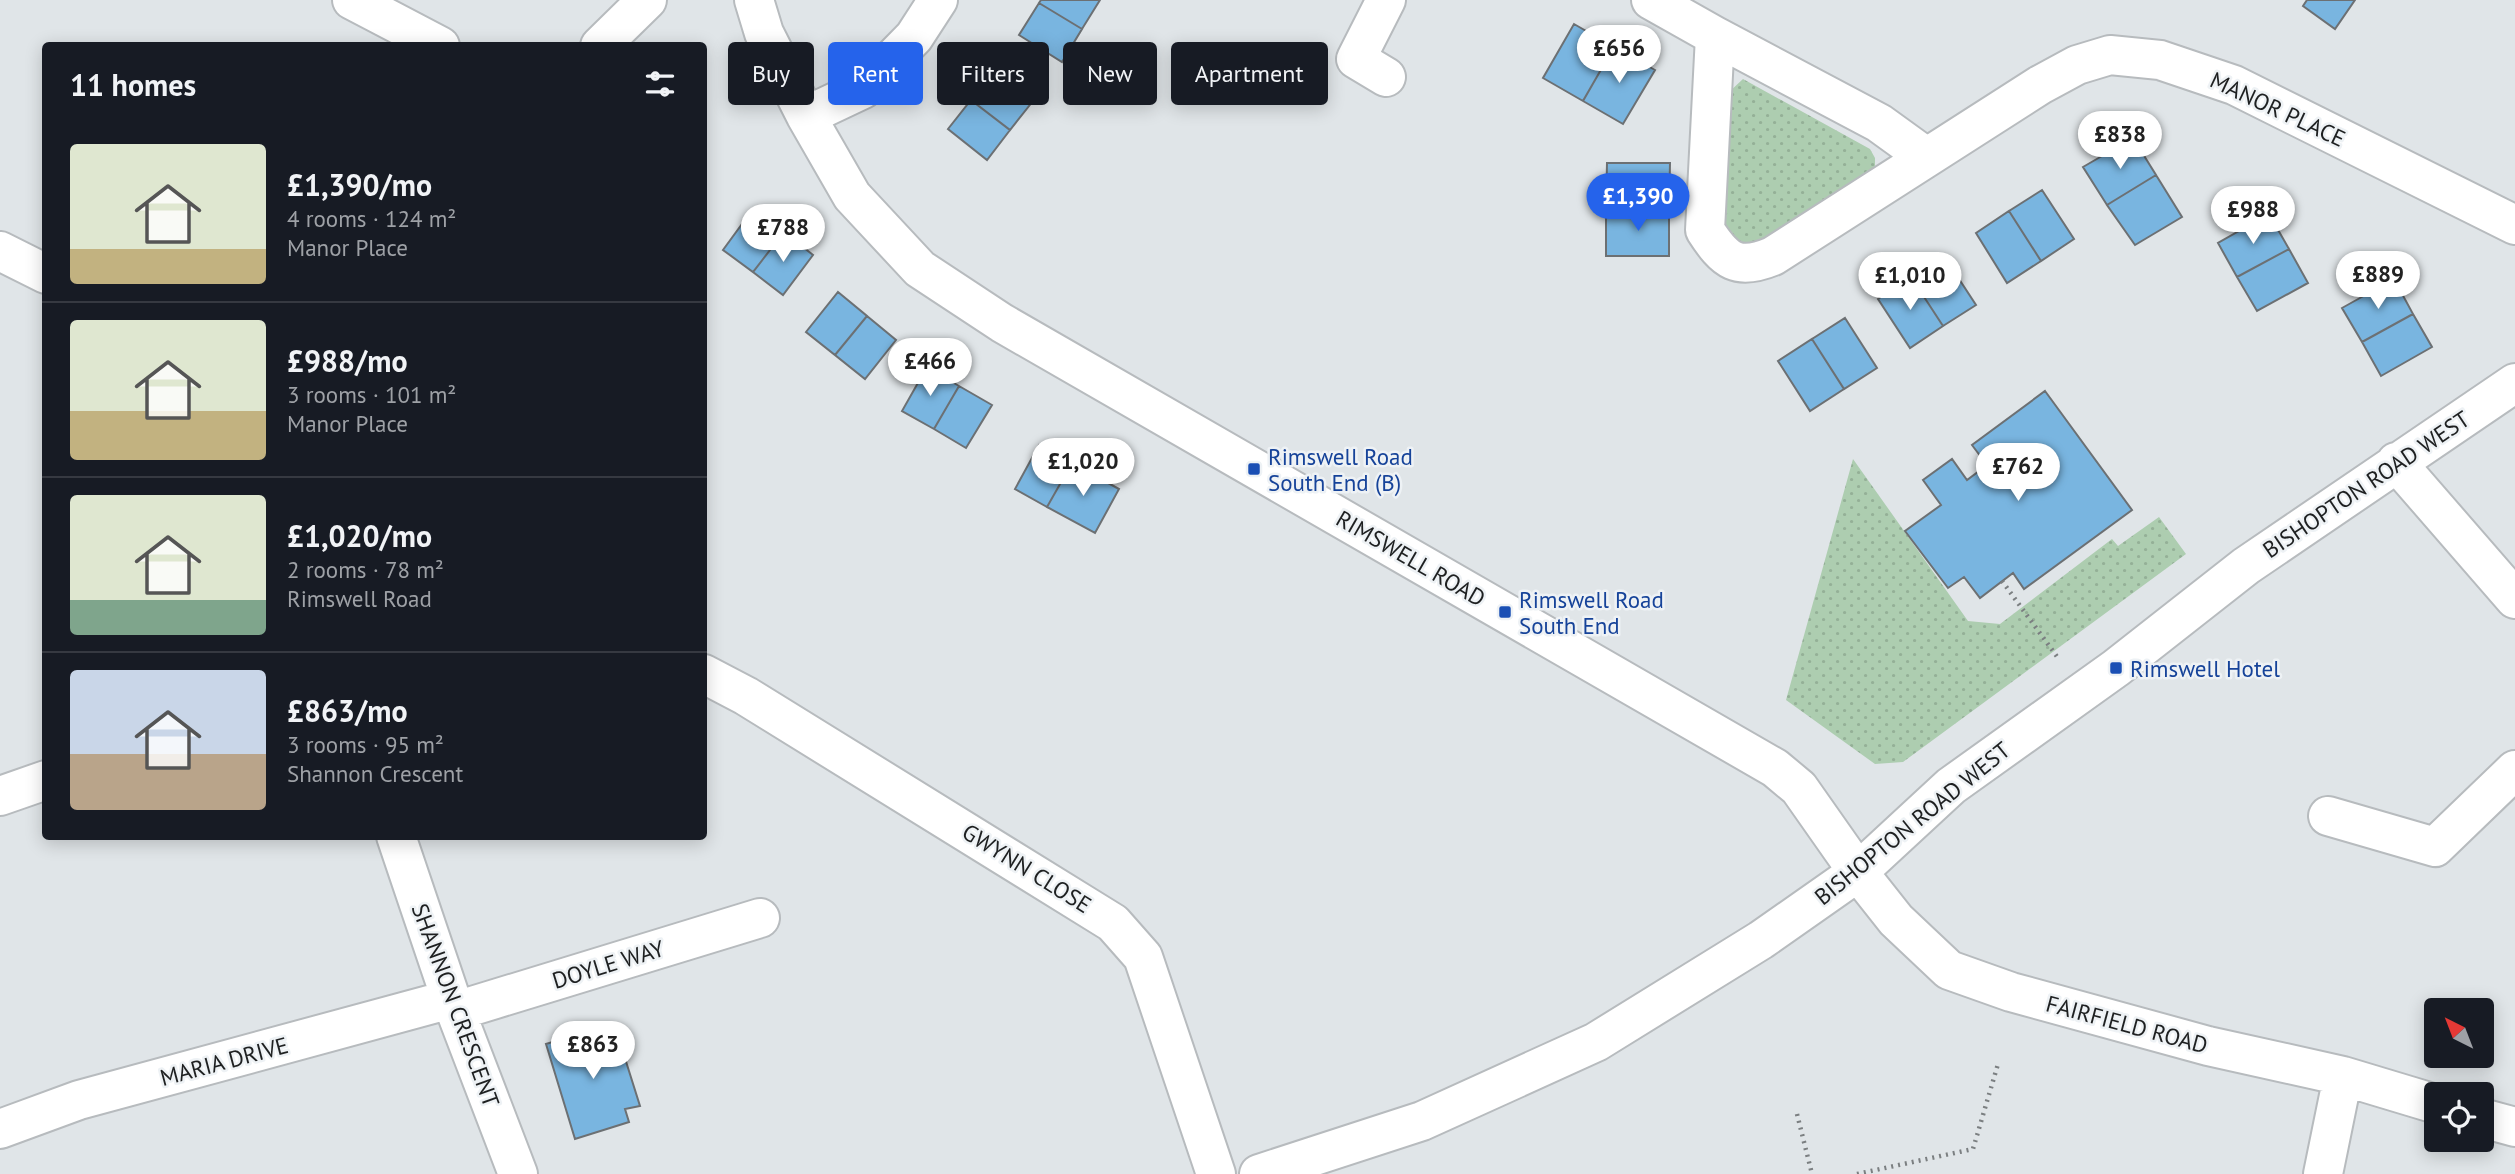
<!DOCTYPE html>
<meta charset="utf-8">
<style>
body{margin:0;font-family:"PT Sans",sans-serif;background:#20242c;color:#f1f3f6;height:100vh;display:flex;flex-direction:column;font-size:26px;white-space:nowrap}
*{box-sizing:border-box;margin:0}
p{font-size:23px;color:#9ea1a6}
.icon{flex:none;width:38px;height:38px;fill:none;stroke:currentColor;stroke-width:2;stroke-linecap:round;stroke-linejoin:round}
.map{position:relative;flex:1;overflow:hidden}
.panel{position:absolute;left:42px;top:42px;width:665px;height:798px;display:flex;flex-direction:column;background:#171b24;border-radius:7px;box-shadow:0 4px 18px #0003}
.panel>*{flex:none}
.guide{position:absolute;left:728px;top:42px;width:665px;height:63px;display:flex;gap:14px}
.needle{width:46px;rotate:318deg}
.tools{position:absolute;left:2424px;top:998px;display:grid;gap:14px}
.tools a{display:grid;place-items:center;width:70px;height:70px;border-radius:7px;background:#171b24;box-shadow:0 4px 18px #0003;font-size:35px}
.price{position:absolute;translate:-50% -60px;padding:0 16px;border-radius:24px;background:#fff;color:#222;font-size:23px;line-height:46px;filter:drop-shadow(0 2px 4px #0008)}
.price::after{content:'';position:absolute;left:50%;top:42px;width:21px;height:16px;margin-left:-10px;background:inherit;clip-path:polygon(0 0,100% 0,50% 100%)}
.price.active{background:#2563eb;color:#fff}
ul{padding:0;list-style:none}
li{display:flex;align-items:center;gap:21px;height:175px;padding:0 28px}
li+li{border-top:2px solid #363941}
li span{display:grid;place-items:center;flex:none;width:196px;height:140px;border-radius:7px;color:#555}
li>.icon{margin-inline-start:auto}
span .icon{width:84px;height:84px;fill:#fffc;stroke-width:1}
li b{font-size:30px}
h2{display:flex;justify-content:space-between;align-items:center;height:84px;padding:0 28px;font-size:30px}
.pill{padding:0 24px;border-radius:7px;background:#171b24;box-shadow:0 4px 18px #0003;font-size:24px;line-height:63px}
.pill.active{background:#2563eb;color:#fff}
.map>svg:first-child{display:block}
.grass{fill:url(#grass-dots)}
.building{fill:#79b5e0;stroke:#6c7073;stroke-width:2}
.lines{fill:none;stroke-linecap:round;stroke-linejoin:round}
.minor-casing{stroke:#b7bbbe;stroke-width:42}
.path{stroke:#7b7f81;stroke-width:4.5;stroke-dasharray:2 5;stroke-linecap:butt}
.minor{stroke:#fff;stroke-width:38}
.transit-dot{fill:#1a4fb4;stroke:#eef2f5;stroke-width:2.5}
.labels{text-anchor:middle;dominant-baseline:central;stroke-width:5;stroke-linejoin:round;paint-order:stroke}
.street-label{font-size:23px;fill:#1e2021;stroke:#eef2f5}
.transit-label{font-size:23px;fill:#164399;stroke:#eef2f5;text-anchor:start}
</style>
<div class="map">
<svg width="2515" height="1174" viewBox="0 0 2515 1174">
<defs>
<pattern id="grass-dots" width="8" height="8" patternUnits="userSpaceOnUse" patternTransform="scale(1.75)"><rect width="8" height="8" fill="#adcdb0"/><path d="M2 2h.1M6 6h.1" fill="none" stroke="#94b097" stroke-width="1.8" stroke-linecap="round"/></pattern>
</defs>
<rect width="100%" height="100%" fill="#e0e5e8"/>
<!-- grass -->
<path class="grass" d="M1743 79 1870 149 1875 158V170L1762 244 1741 247 1724 232 1728 93Z
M1853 459 1968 621 2000 624 2112 539 2118 546 2159 517 2186 554 1903 762 1875 764 1786 700Z"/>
<!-- building -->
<path class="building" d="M1041 0H1100L1082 29 1039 3Z
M2307 0H2355L2335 29 2303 6Z
M1039 3 1082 29 1062 62 1019 35Z
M1574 24 1614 47 1583 101 1543 78Z
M1614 47 1655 70 1623 124 1583 101Z
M994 70 1033 101 1010 130 971 100Z
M971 100 1010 130 987 160 948 129Z
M2133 138 2156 175 2107 205 2083 167Z
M1607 163H1670L1669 210H1606Z
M2156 175 2182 217 2135 245 2107 205Z
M2042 190 2074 239 2041 261 2009 211Z
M753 209 784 232 753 272 723 250Z
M1606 210H1669V256H1606Z
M2009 211 2041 261 2007 283 1976 233Z
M2269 214 2289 249 2237 277 2218 243Z
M784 232 813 255 783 295 753 272Z
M2289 249 2308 283 2257 311 2237 277Z
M1944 256 1976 305 1943 326 1911 277Z
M1911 277 1943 326 1910 348 1878 299Z
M2394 279 2413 314 2362 342 2342 308Z
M838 292 867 316 835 355 806 332Z
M2413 314 2432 347 2381 376 2362 342Z
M867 316 896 340 865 379 835 355Z
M1845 318 1877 368 1844 389 1812 339Z
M1812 339 1844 389 1810 411 1778 361Z
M927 367 959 386 934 429 902 411Z
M959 386 992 405 966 448 934 429Z
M2045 391 2132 510 2024 589 2013 573 1980 598 1964 577 1948 588 1905 531 1941 505 1923 480 1952 459 1967 480 1987 465 1972 445Z
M1039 445 1072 463 1047 507 1015 489Z
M1072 463 1119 489 1095 533 1047 507Z
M600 1028 603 1037 617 1033 640 1106 625 1109 629 1122 575 1139 546 1044Z"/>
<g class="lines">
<defs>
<path id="minor" d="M352 0 440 46
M754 0 764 33 806 116 852 196 920 269 1002 323 1775 768 1799 788 1858 872 1896 920 1949 970 2011 992 2208 1046 2343 1076 2436 1104
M1651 0 1715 36 1705 230C1725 261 1737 271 1773 256L2040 85 2077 65 2110 55 2160 60 2234 85 2515 225
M1715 36 1879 123 1926 157
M600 46 647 0
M1386 77 1356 59 1386 0
M806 116 863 89 914 37 938 0
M0 251 46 274
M2396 462 2515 599
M704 674 746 696 1113 923 1143 957 1216 1174
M0 796 46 780
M2328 816 2435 847 2515 770
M396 836 451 999 518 1174
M456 1011 760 918
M2482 1118 2515 1127
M0 1129 79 1100 451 999
M1259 1174 1422 1121 1596 1042 1761 940 1858 872 1951 786 2116 668 2246 566 2515 383
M2323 1174 2343 1076"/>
</defs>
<!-- minor casing -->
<use href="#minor" class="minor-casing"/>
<!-- path -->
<path class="path" d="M2002 581 2058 658
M1797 1114 1812 1174
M1857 1174 1973 1149 1998 1064"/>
<!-- minor -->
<use href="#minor" class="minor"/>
</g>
<!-- markers -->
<g class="transit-dot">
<rect x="1247" y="462" width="14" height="14" rx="3.5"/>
<rect x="1498" y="605" width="14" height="14" rx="3.5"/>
<rect x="2109" y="661" width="14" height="14" rx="3.5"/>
</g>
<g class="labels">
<!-- street labels -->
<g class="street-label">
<text transform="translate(2278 109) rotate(25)">MANOR PLACE</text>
<text transform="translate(2366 484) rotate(-34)">BISHOPTON ROAD WEST</text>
<text transform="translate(1411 558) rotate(30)">RIMSWELL ROAD</text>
<text transform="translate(1912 823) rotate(-39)">BISHOPTON ROAD WEST</text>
<text transform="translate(1027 868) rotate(32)">GWYNN CLOSE</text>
<text transform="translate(608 964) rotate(-17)">DOYLE WAY</text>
<text transform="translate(456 1005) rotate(70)">SHANNON CRESCENT</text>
<text transform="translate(2127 1024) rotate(15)">FAIRFIELD ROAD</text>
<text transform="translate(224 1061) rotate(-15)">MARIA DRIVE</text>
</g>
<!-- transit labels -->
<g class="transit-label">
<text x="1268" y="456">Rimswell Road<tspan x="1268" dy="26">South End (B)</tspan></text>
<text x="1519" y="599">Rimswell Road<tspan x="1519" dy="26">South End</tspan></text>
<text x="2130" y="668">Rimswell Hotel</text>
</g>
</g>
</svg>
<div class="tools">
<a><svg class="needle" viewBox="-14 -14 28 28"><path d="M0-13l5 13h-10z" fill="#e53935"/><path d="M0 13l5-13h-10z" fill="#9ea1a6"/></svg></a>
<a><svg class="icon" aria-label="locate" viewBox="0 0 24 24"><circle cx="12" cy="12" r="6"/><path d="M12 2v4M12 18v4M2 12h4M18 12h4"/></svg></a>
</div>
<b class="price" style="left:1619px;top:85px">£656</b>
<b class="price" style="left:2120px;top:171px">£838</b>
<b class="price active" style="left:1638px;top:233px">£1,390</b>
<b class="price" style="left:2253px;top:246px">£988</b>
<b class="price" style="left:783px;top:264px">£788</b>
<b class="price" style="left:2378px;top:311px">£889</b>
<b class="price" style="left:1910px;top:312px">£1,010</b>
<b class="price" style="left:930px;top:398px">£466</b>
<b class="price" style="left:1083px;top:498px">£1,020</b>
<b class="price" style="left:2018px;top:503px">£762</b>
<b class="price" style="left:593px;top:1081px">£863</b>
<div class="guide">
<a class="pill">Buy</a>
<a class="pill active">Rent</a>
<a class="pill">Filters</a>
<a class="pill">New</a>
<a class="pill">Apartment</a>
</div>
<section class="panel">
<h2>11 homes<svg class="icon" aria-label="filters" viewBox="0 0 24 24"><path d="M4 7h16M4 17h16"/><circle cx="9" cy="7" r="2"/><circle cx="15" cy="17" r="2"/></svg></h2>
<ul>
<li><span style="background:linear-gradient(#dfe7d0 75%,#c2b280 0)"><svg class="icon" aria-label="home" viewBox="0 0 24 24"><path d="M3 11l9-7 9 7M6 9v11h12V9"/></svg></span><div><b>£1,390/mo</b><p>4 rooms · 124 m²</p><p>Manor Place</p></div></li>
<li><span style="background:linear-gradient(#dfe7d0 65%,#c2b280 0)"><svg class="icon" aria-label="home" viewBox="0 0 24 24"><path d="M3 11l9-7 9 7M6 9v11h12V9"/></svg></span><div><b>£988/mo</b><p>3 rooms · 101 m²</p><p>Manor Place</p></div></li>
<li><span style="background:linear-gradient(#dfe7d0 75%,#7fa58c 0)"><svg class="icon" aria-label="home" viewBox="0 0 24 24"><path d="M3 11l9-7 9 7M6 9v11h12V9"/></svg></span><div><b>£1,020/mo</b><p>2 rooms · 78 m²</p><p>Rimswell Road</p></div></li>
<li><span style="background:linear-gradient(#c9d6e8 60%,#b9a48a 0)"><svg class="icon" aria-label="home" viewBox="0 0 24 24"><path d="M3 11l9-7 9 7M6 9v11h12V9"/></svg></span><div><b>£863/mo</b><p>3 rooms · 95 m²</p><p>Shannon Crescent</p></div></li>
</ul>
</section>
</div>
